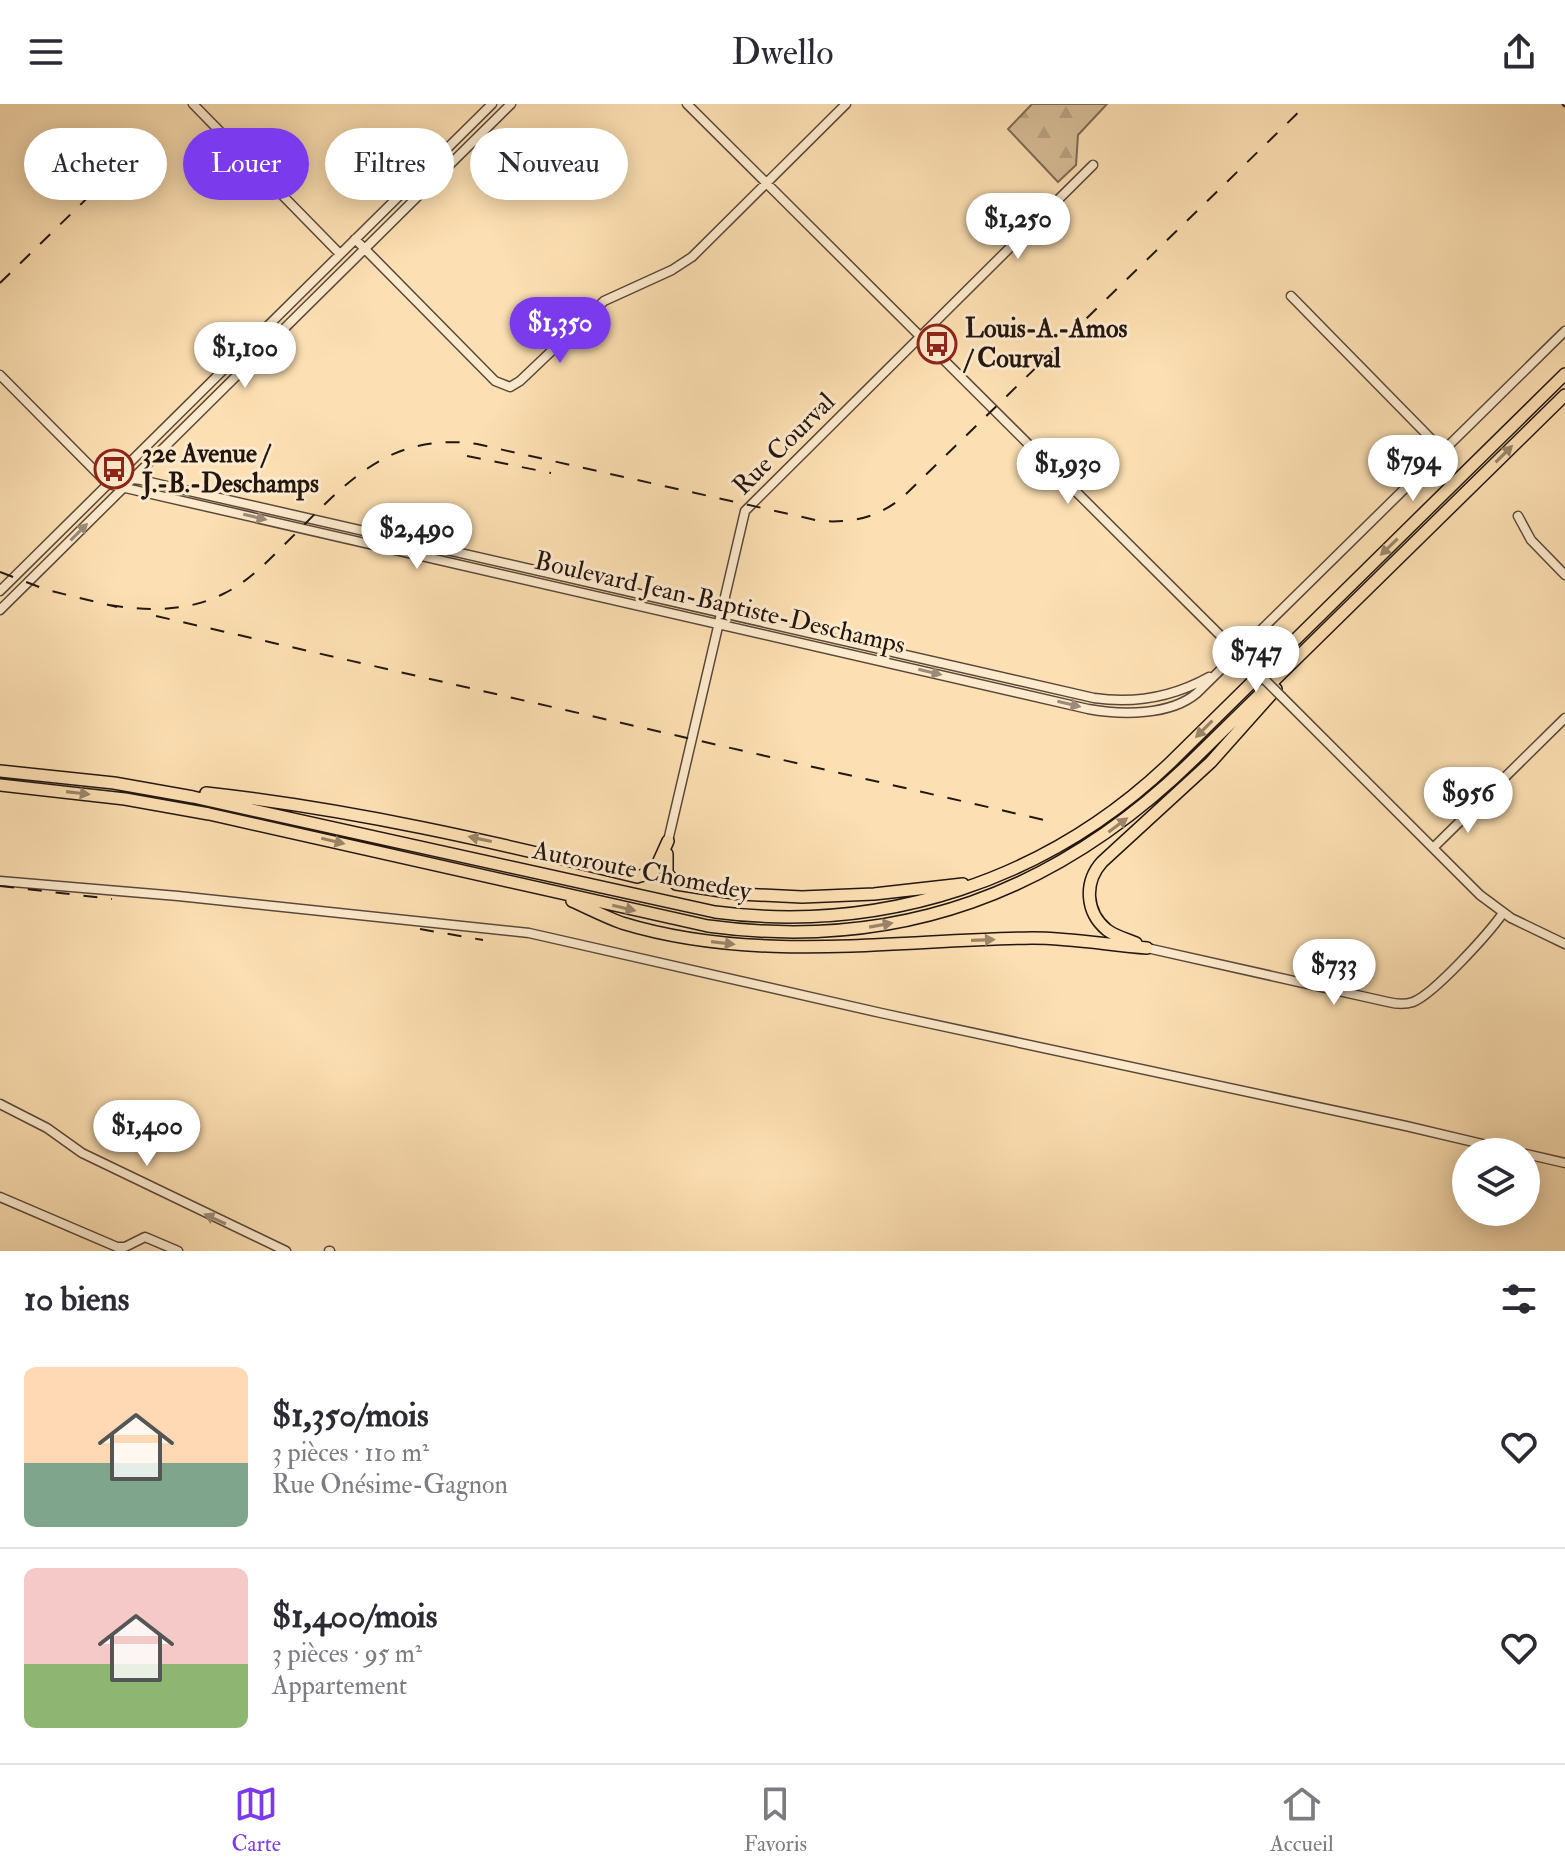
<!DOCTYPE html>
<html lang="fr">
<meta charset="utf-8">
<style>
body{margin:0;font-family:"IM FELL Double Pica",serif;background:#f7f7f7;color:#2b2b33;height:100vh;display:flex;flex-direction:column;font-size:30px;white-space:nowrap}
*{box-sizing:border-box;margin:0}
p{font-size:26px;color:#7c7c81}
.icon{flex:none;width:44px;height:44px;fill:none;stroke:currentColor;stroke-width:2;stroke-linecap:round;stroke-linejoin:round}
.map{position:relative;height:1147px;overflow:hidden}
.panel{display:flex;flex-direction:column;background:#fff;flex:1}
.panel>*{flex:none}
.guide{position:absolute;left:24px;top:24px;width:800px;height:72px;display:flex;gap:16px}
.buttons{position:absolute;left:1452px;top:1034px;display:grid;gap:16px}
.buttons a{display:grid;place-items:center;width:88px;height:88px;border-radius:50%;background:#fff;box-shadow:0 4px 20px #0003;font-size:40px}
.price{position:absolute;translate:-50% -68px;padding:0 18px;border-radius:28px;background:#fff;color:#222;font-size:26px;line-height:52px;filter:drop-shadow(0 2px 4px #0008)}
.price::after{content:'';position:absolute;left:50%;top:48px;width:24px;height:18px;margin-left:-12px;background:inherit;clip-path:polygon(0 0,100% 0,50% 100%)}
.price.active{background:#7c3aed;color:#fff}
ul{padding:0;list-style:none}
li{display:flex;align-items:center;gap:24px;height:200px;padding:0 24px}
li+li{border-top:2px solid #e1e1e2}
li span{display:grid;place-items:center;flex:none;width:224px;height:160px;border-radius:12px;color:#555}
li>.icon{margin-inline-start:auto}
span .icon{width:96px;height:96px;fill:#fffc;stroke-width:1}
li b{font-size:34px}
h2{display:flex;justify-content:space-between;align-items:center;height:96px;padding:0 24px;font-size:34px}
.tag{padding:0 28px;border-radius:36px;background:#fff;box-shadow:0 4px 20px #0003;font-size:28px;line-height:72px}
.tag.active{background:#7c3aed;color:#fff}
header{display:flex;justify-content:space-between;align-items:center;height:104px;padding:0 24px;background:#fff;font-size:36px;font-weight:600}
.menu{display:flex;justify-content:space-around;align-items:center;height:112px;border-top:2px solid #e1e1e2;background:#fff;font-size:22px;color:#7c7c81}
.menu a{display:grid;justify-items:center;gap:4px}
.menu .active{color:#7c3aed}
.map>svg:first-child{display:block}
.forest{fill:url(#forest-firs);stroke:#7d6a54;stroke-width:2}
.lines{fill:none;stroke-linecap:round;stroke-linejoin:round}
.minor-casing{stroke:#594839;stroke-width:11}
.highway-casing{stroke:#231611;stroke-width:14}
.minor{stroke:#fdeacd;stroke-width:8}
.highway{stroke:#fcdfb2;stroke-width:11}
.rail{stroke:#231611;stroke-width:2;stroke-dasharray:14 14;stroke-linecap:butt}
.minor-bridge-casing{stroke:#594839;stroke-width:11;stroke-linecap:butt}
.minor-bridge{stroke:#fdeacd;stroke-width:8}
.oneway{fill:#9a856a}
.oneway2{fill:#9b8b78}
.labels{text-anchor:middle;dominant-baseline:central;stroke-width:6;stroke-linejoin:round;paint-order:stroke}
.poi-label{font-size:26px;font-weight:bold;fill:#231611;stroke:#fdeacd;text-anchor:start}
.street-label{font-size:26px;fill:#231611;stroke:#fdeacd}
</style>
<header><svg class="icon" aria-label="menu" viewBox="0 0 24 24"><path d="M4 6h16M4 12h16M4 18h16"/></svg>Dwello<svg class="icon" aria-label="share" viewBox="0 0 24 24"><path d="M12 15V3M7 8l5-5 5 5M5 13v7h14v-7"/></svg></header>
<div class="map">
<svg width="1565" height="1147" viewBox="0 0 1565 1147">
<defs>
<pattern id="forest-firs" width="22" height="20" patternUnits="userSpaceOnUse" patternTransform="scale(2)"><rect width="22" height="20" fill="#d7bd97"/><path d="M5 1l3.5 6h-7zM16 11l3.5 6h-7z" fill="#b8a281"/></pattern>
</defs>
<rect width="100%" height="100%" fill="#fcdfb2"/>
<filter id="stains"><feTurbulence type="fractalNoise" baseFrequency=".0025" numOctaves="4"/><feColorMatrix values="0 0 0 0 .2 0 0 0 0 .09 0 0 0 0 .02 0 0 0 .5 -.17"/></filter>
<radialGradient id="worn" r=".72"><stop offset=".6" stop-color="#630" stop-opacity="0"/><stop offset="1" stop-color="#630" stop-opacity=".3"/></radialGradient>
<!-- forest -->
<path class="forest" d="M1032 0H1107L1078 31 1076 61 1058 78 1008 25Z"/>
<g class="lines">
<defs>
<path id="minor" d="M193 0 340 150
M687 0 1253 564
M355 135 495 277 510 283 520 277 604 197 672 166 692 153 846 0
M1291 192 1443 347
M0 271 108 380 1088 605C1121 611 1170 612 1197 589L1565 227
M113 379 133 375 141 376 1094 594C1135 600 1173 593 1209 573
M1518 412 1531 436 1565 471
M0 487 492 0
M0 506 511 0
M1282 593 1480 791 1511 814 1565 840
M668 737 745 407 1093 61
M1433 744 1565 614
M0 777 178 792 529 829 881 909 1406 1022 1516 1048
M1147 844 1388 898C1396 900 1404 901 1413 898 1434 890 1489 829 1503 809
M0 1000 47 1024 82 1049 286 1147
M1526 1050 1565 1059
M0 1093 117 1143H125L145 1133 178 1147
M329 1147H330"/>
<path id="highway" d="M0 667 114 679 193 693 715 808C884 830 1048 776 1171 658L1565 270
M0 681 125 695 209 710 708 822C899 848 1058 788 1194 655L1565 291
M206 689C352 705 495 738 637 773L654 768 668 737
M667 750V769L676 780 740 790 802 793 874 790 963 780
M572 797C588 804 605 813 622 819 756 860 895 836 1032 834 1071 834 1109 841 1147 844
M1136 839C1126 835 1115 832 1107 826 1085 808 1084 778 1102 758L1211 658 1276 585"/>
</defs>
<!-- minor casing -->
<use href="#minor" class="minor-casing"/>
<!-- highway casing -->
<use href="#highway" class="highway-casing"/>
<!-- minor -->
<use href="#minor" class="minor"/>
<!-- highway -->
<use href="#highway" class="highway"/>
<!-- rail -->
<path class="rail" d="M1562 0 1565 3
M0 179 113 69
M467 352 551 369
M0 468 47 486 117 503
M109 501C148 507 187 508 223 490 246 479 263 462 281 444 341 385 384 327 477 340L820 417C853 419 878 414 904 392L1307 0
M156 512 1053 718
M0 782 112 795
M420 825 483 836"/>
<defs>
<path id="minor-bridge" d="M1253 564 1282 593"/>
</defs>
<!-- minor-bridge casing -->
<use href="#minor-bridge" class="minor-bridge-casing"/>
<!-- minor-bridge -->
<use href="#minor-bridge" class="minor-bridge"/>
</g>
<!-- one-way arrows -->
<defs><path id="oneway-solid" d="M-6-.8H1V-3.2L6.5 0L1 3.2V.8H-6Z" transform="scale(2)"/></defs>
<g class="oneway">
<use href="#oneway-solid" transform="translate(1504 350) rotate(-45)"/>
<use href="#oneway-solid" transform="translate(1389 443) rotate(136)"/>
<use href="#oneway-solid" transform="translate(1204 625) rotate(135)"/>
<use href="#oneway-solid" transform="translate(78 689) rotate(7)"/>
<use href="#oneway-solid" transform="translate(1118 721) rotate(-37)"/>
<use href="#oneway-solid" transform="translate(480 735) rotate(-168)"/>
<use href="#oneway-solid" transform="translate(333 737) rotate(13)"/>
<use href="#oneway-solid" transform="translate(624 804) rotate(13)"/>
<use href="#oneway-solid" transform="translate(881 821) rotate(-10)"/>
<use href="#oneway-solid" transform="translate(983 836) rotate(-2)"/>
<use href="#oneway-solid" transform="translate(723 839) rotate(7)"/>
</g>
<g class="oneway2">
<use href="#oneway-solid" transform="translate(255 413) rotate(13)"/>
<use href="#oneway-solid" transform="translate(79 428) rotate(-45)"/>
<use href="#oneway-solid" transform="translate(930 568) rotate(13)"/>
<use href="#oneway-solid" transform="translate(1069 600) rotate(13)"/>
<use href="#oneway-solid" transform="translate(215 1115) rotate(-155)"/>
</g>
<!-- icons -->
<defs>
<symbol id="bus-ring" viewBox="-11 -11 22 22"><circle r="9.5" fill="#fdeacd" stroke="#8f2418" stroke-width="1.5"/><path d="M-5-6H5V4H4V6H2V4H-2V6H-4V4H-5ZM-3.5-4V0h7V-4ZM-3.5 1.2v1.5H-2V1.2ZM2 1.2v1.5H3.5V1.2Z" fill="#8f2418"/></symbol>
</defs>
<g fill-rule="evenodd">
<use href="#bus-ring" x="915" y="218" width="44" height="44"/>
<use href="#bus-ring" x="92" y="343" width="44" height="44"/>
</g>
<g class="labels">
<!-- poi labels -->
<g class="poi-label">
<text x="965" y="225">Louis-A.-Amos<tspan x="965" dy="30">/ Courval</tspan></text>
<text x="142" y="350">32e Avenue /<tspan x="142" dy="30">J.-B.-Deschamps</tspan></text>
</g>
<!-- street labels -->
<g class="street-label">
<text transform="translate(784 340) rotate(-45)">Rue Courval</text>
<text transform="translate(720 499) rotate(13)">Boulevard Jean-Baptiste-Deschamps</text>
<text transform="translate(642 767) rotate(11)">Autoroute Chomedey</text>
</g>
</g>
<rect width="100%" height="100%" filter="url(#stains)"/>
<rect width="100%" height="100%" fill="url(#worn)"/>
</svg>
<div class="buttons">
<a><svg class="icon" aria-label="layers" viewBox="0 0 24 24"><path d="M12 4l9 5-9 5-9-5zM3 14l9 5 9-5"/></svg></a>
</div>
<b class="price" style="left:1018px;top:157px">$1,250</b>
<b class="price active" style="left:560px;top:261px">$1,350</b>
<b class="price" style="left:245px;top:286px">$1,100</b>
<b class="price" style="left:1413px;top:399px">$794</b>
<b class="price" style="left:1068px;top:402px">$1,930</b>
<b class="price" style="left:417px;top:467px">$2,490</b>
<b class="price" style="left:1256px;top:590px">$747</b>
<b class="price" style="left:1468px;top:731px">$956</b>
<b class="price" style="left:1334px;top:903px">$733</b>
<b class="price" style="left:147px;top:1064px">$1,400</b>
<div class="guide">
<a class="tag">Acheter</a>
<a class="tag active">Louer</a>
<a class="tag">Filtres</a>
<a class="tag">Nouveau</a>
</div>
</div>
<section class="panel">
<h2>10 biens<svg class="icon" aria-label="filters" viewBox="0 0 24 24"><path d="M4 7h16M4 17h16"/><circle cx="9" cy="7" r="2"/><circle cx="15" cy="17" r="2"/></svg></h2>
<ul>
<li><span style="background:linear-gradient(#ffd9b3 60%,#7fa58c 0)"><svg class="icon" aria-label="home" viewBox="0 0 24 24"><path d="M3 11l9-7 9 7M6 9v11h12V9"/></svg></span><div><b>$1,350/mois</b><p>3 pièces · 110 m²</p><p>Rue Onésime-Gagnon</p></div><svg class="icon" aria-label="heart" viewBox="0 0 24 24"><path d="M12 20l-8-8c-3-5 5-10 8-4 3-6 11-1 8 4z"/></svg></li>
<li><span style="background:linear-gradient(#f6c9c9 60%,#8fb573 0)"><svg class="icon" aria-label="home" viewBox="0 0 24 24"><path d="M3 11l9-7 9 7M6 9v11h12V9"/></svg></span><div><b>$1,400/mois</b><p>3 pièces · 95 m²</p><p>Appartement</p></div><svg class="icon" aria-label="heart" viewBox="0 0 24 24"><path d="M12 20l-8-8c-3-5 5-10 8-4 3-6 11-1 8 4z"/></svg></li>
</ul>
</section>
<nav class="menu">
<a class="active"><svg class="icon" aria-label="map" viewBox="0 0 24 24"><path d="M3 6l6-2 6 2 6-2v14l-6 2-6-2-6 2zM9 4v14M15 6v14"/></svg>Carte</a>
<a><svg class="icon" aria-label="saved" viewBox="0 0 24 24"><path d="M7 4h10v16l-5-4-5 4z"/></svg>Favoris</a>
<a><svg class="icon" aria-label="home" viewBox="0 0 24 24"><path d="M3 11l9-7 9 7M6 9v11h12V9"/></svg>Accueil</a>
</nav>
